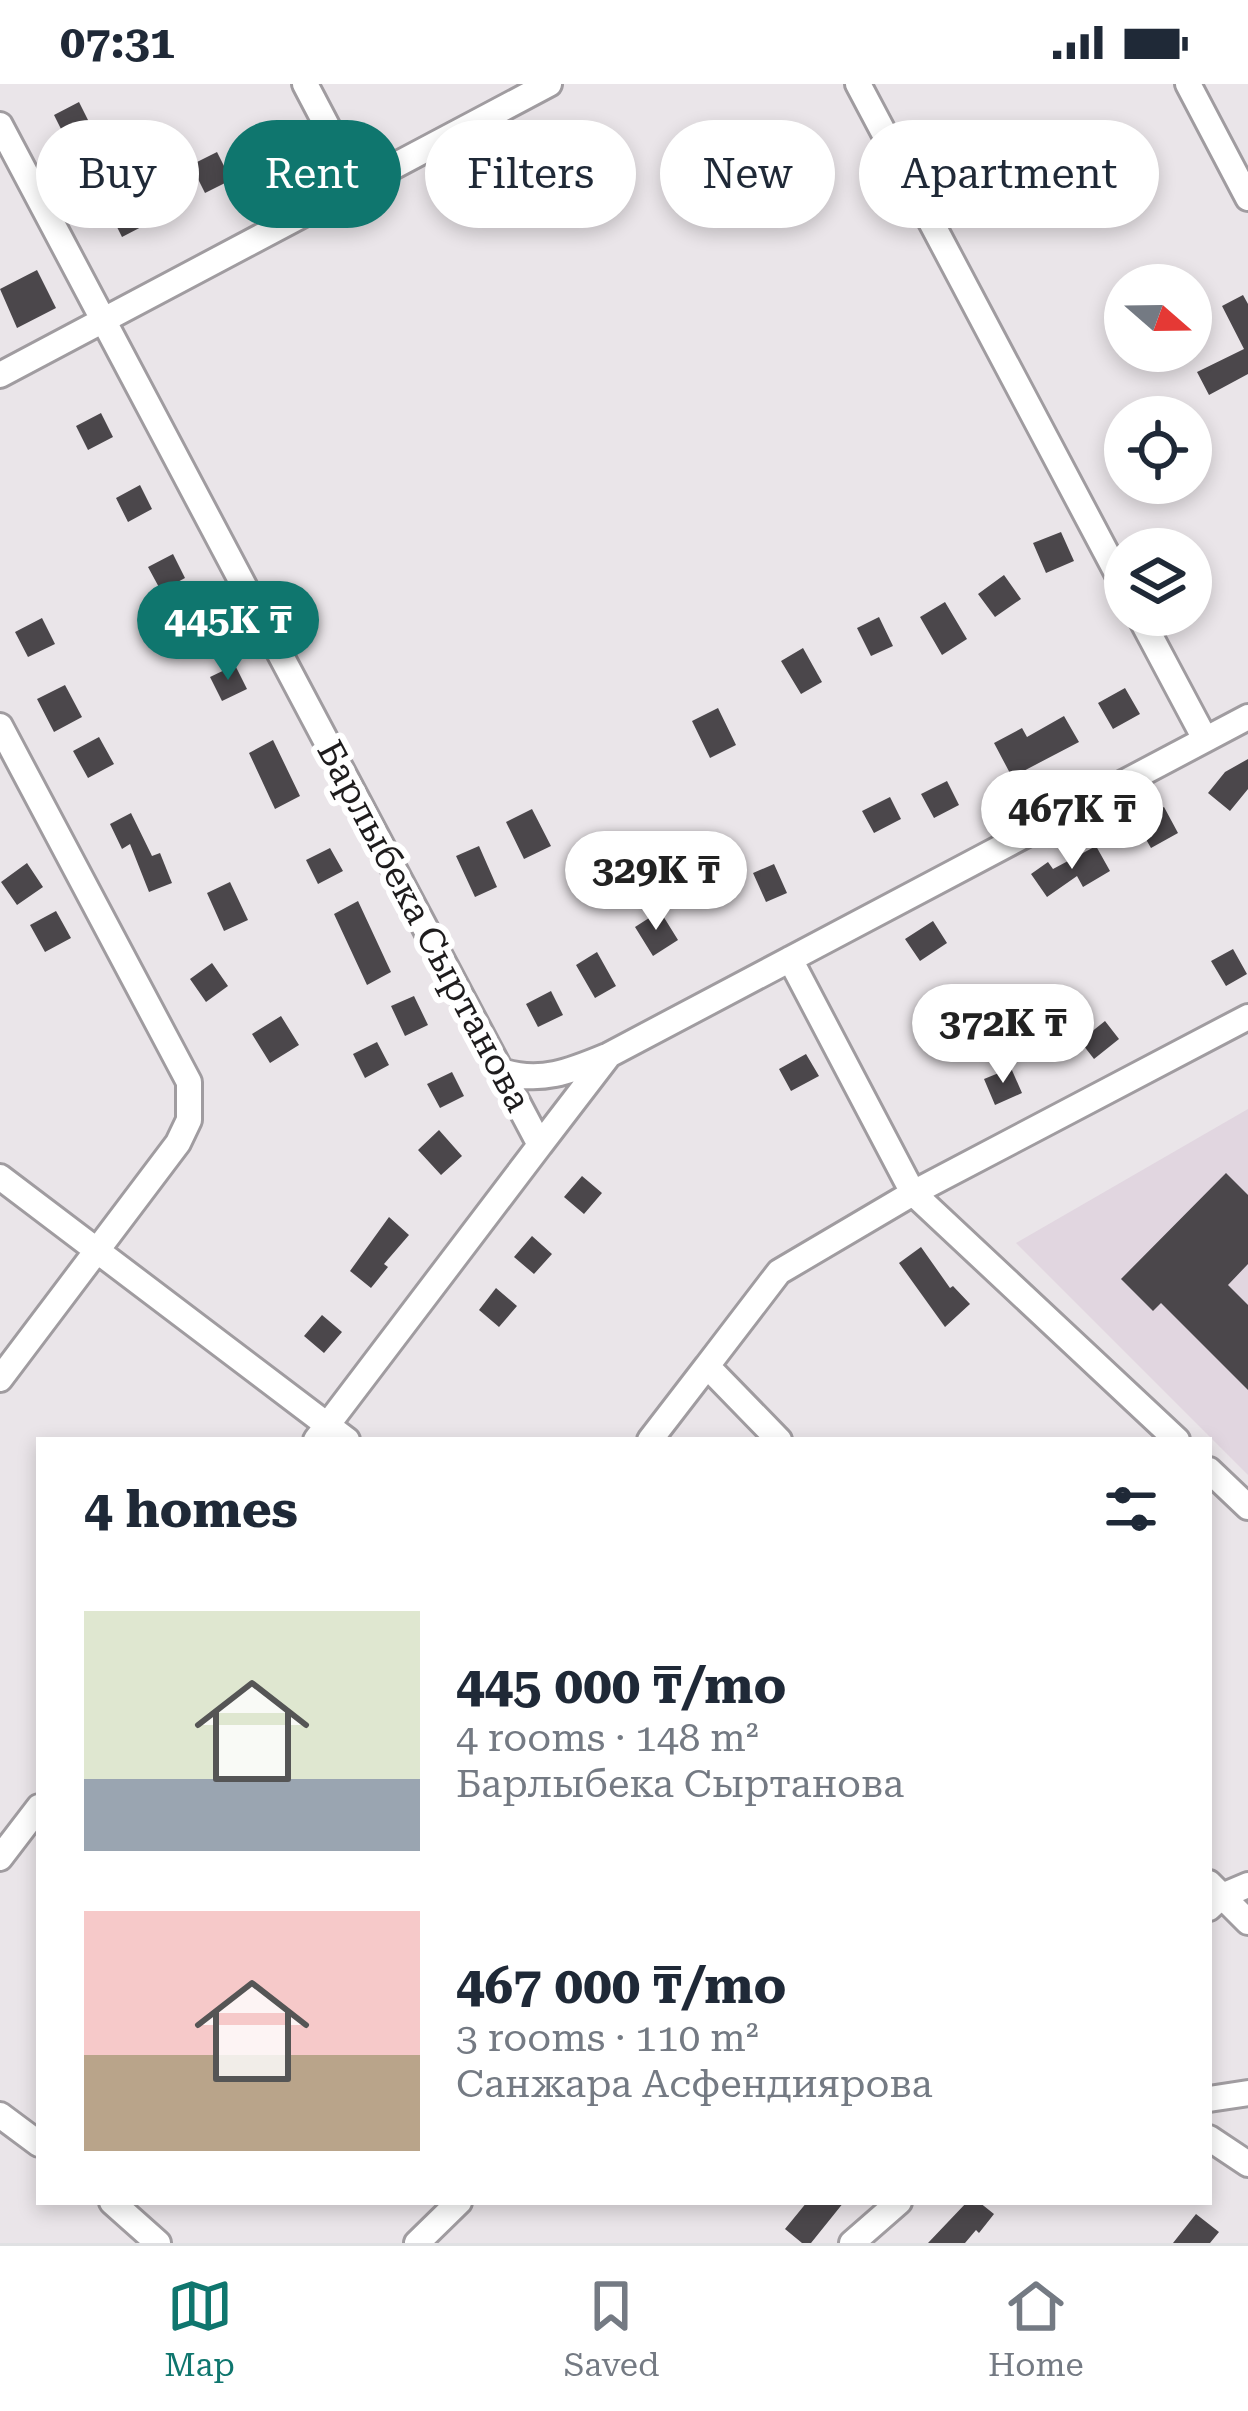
<!DOCTYPE html>
<meta charset="utf-8">
<style>
body{margin:0;font-family:"Roboto Serif",serif;background:#f2f2f3;color:#1f2937;height:100vh;display:flex;flex-direction:column;font-size:45px;white-space:nowrap}
*{box-sizing:border-box;margin:0}
p{font-size:39px;color:#747a83}
.icon{flex:none;width:66px;height:66px;fill:none;stroke:currentColor;stroke-width:2;stroke-linecap:round;stroke-linejoin:round}
.map{position:relative;flex:1;overflow:hidden}
.details{position:absolute;left:36px;top:1353px;width:1176px;height:768px;display:flex;flex-direction:column;background:#fff;border-radius:0px;box-shadow:0 6px 18px #0003}
.details>*{flex:none}
.banner{position:absolute;left:36px;top:36px;width:1176px;height:108px;display:flex;gap:24px}
.needle{width:78px;rotate:110deg}
.controls{position:absolute;left:1104px;top:180px;display:grid;gap:24px}
.controls a{display:grid;place-items:center;width:108px;height:108px;border-radius:50%;background:#fff;box-shadow:0 6px 18px #0003;font-size:60px}
.price{position:absolute;translate:-50% -102px;padding:0 27px;border-radius:42px;background:#fff;color:#222;font-size:39px;line-height:78px;filter:drop-shadow(0 3px 6px #0008)}
.price::after{content:'';position:absolute;left:50%;top:72px;width:36px;height:27px;margin-left:-18px;background:inherit;clip-path:polygon(0 0,100% 0,50% 100%)}
.price.current{background:#0f766e;color:#fff}
ul{padding:0;list-style:none}
li{display:flex;align-items:center;gap:36px;height:300px;padding:0 48px}
li span{display:grid;place-items:center;flex:none;width:336px;height:240px;border-radius:0px;color:#555}
li>.icon{margin-inline-start:auto}
span .icon{width:144px;height:144px;fill:#fffc;stroke-width:1}
li b{font-size:51px}
h2{display:flex;justify-content:space-between;align-items:center;height:144px;padding:0 48px;font-size:51px}
.tag{padding:0 42px;border-radius:54px;background:#fff;box-shadow:0 6px 18px #0003;font-size:42px;line-height:108px}
.tag.current{background:#0f766e;color:#fff}
.status{display:flex;justify-content:space-between;align-items:center;height:84px;padding:0 60px;background:#fff;direction:ltr}
.status svg{height:33px;fill:currentColor}
.dock{display:flex;justify-content:space-around;align-items:center;height:168px;border-top:3px solid #e0e1e3;background:#fff;font-size:33px;color:#747a83}
.dock a{display:grid;justify-items:center;gap:6px}
.dock .current{color:#0f766e}
.map>svg:first-child{display:block}
.built{fill:#e1d6e0}
.building{fill:#4b474b}
.lines{fill:none;stroke-linecap:round;stroke-linejoin:round}
.minor-casing{stroke:#a09ca0;stroke-width:30}
.minor{stroke:#fff;stroke-width:24}
.labels{text-anchor:middle;dominant-baseline:central;stroke-width:12;stroke-linejoin:round;paint-order:stroke}
.street-label{font-size:36px;fill:#1e1c1d;stroke:#fff}
</style>
<div class="status"><b>07:31</b><svg viewBox="0 0 49 12"><path d="M0 12V9h3v3zM5 12V6h3v6zM10 12V3h3v9zM15 12V0h3v12zM26 1h20v11H26zM47 4h2v5h-2z"/></svg></div>
<div class="map">
<svg width="1248" height="2159" viewBox="0 0 1248 2159">
<rect width="100%" height="100%" fill="#eae5e9"/>
<!-- built -->
<path class="built" d="M1248 1025V1391L1016 1159Z"/>
<!-- building -->
<path class="building" d="M79 18 91 42 66 55 54 31Z
M976 62 1011 128 989 139 954 74Z
M217 68 231 96 205 109 191 81Z
M135 116 147 140 122 153 110 129Z
M37 186 56 224 17 244 0 205Z
M1243 211 1248 220V290L1209 311 1197 288 1244 265 1222 222Z
M101 329 113 353 88 366 76 342Z
M140 401 152 425 128 438 116 414Z
M1061 448 1074 477 1046 489 1033 459Z
M173 470 185 494 161 507 148 483Z
M1004 491 1021 515 995 533 978 510Z
M945 518 967 555 942 571 920 533Z
M206 532 218 556 194 569 181 545Z
M879 533 893 562 871 572 857 544Z
M42 534 55 560 28 573 15 548Z
M803 564 822 598 801 610 781 577Z
M235 581 247 605 222 617 210 593Z
M65 601 82 633 54 648 37 615Z
M1125 604 1140 630 1113 645 1098 619Z
M718 624 736 661 710 674 692 637Z
M1064 632 1079 658 1012 693 994 659 1022 644 1027 653Z
M99 653 114 680 88 694 73 667Z
M273 656 300 712 275 725 249 669Z
M1248 675V705L1230 727 1208 709 1225 688Z
M947 697 959 721 934 734 921 710Z
M890 713 901 735 874 749 862 727Z
M1164 723 1178 749 1151 764 1136 738Z
M532 725 551 762 524 775 506 738Z
M131 729 152 772 160 769 172 799 149 808 130 760 122 765 110 740Z
M479 762 497 803 475 813 456 772Z
M1096 762 1110 787 1083 803 1077 792 1047 813 1031 790 1048 778 1053 785Z
M330 764 343 787 318 800 306 776Z
M27 779 43 803 17 821 1 798Z
M774 780 787 809 766 818 753 789Z
M230 798 248 836 224 847 207 809Z
M358 817 391 888 367 901 334 830Z
M56 827 71 854 45 868 30 841Z
M660 827 678 856 653 872 635 843Z
M933 837 947 859 920 877 905 855Z
M1233 865 1247 890 1226 902 1211 877Z
M597 868 616 902 595 914 576 881Z
M212 879 228 902 206 918 190 895Z
M551 907 563 931 538 943 526 920Z
M414 912 428 941 405 952 391 922Z
M281 932 299 961 270 979 252 950Z
M1105 937 1119 955 1094 975 1080 957Z
M377 958 389 981 365 994 353 970Z
M806 970 819 992 791 1007 779 985Z
M1011 984 1022 1009 995 1021 984 995Z
M452 988 464 1012 440 1024 427 1000Z
M439 1046 462 1072 441 1091 418 1066Z
M1226 1089 1248 1111V1180L1228 1201 1248 1221V1306L1161 1219 1153 1227 1121 1195Z
M582 1092 602 1109 584 1130 564 1113Z
M389 1133 409 1151 384 1180 388 1183 371 1204 350 1187Z
M532 1152 552 1170 534 1190 514 1173Z
M921 1163 950 1204 953 1202 970 1220 945 1243 899 1179Z
M496 1204 517 1222 499 1243 479 1226Z
M322 1231 342 1248 324 1269 304 1252Z
M807 2118H844L811 2159H802L785 2145Z
M967 2118H979L994 2130 979 2149 976 2146 965 2159H928Z
M1196 2130 1219 2148 1210 2159H1173Z"/>
<g class="lines">
<defs>
<path id="minor" d="M305 0 358 101
M858 0 1125 504
M1188 0 1248 114
M0 41 540 1061 316 1356
M0 291 549 0
M1139 531 1205 655
M0 642 189 998V1036L178 1059 0 1295
M790 875 913 1109 1177 1356
M501 987C540 1000 571 987 607 972
M540 1061 609 971 1248 633
M0 1093 347 1356
M707 1282 779 1188 913 1109 1248 933
M650 1356 707 1282 779 1356
M1209 1386 1248 1423
M0 1774 39 1723
M1209 1799 1248 1838
M1209 1824 1222 1812 1248 1801
M1209 2015 1248 2009
M0 2031 39 2060
M1209 2054 1248 2080
M112 2118 158 2159
M417 2159 459 2118
M852 2159 899 2118"/>
</defs>
<!-- minor casing -->
<use href="#minor" class="minor-casing"/>
<!-- minor -->
<use href="#minor" class="minor"/>
</g>
<g class="labels">
<!-- street labels -->
<g class="street-label">
<text transform="translate(424 842) rotate(62)">Барлыбека Сыртанова</text>
</g>
</g>
</svg>
<div class="controls">
<a><svg class="needle" viewBox="-14 -14 28 28"><path d="M0-13l5 13h-10z" fill="#e53935"/><path d="M0 13l5-13h-10z" fill="#747a83"/></svg></a>
<a><svg class="icon" aria-label="locate" viewBox="0 0 24 24"><circle cx="12" cy="12" r="6"/><path d="M12 2v4M12 18v4M2 12h4M18 12h4"/></svg></a>
<a><svg class="icon" aria-label="layers" viewBox="0 0 24 24"><path d="M12 4l9 5-9 5-9-5zM3 14l9 5 9-5"/></svg></a>
</div>
<b class="price current" style="left:228px;top:599px">445K ₸</b>
<b class="price" style="left:1072px;top:788px">467K ₸</b>
<b class="price" style="left:656px;top:849px">329K ₸</b>
<b class="price" style="left:1003px;top:1002px">372K ₸</b>
<div class="banner">
<a class="tag">Buy</a>
<a class="tag current">Rent</a>
<a class="tag">Filters</a>
<a class="tag">New</a>
<a class="tag">Apartment</a>
</div>
<section class="details">
<h2>4 homes<svg class="icon" aria-label="filters" viewBox="0 0 24 24"><path d="M4 7h16M4 17h16"/><circle cx="9" cy="7" r="2"/><circle cx="15" cy="17" r="2"/></svg></h2>
<ul>
<li><span style="background:linear-gradient(#dfe7d0 70%,#9aa5b1 0)"><svg class="icon" aria-label="home" viewBox="0 0 24 24"><path d="M3 11l9-7 9 7M6 9v11h12V9"/></svg></span><div><b>445 000 ₸/mo</b><p>4 rooms · 148 m²</p><p>Барлыбека Сыртанова</p></div></li>
<li><span style="background:linear-gradient(#f6c9c9 60%,#b9a48a 0)"><svg class="icon" aria-label="home" viewBox="0 0 24 24"><path d="M3 11l9-7 9 7M6 9v11h12V9"/></svg></span><div><b>467 000 ₸/mo</b><p>3 rooms · 110 m²</p><p>Санжара Асфендиярова</p></div></li>
</ul>
</section>
</div>
<nav class="dock">
<a class="current"><svg class="icon" aria-label="map" viewBox="0 0 24 24"><path d="M3 6l6-2 6 2 6-2v14l-6 2-6-2-6 2zM9 4v14M15 6v14"/></svg>Map</a>
<a><svg class="icon" aria-label="saved" viewBox="0 0 24 24"><path d="M7 4h10v16l-5-4-5 4z"/></svg>Saved</a>
<a><svg class="icon" aria-label="home" viewBox="0 0 24 24"><path d="M3 11l9-7 9 7M6 9v11h12V9"/></svg>Home</a>
</nav>
